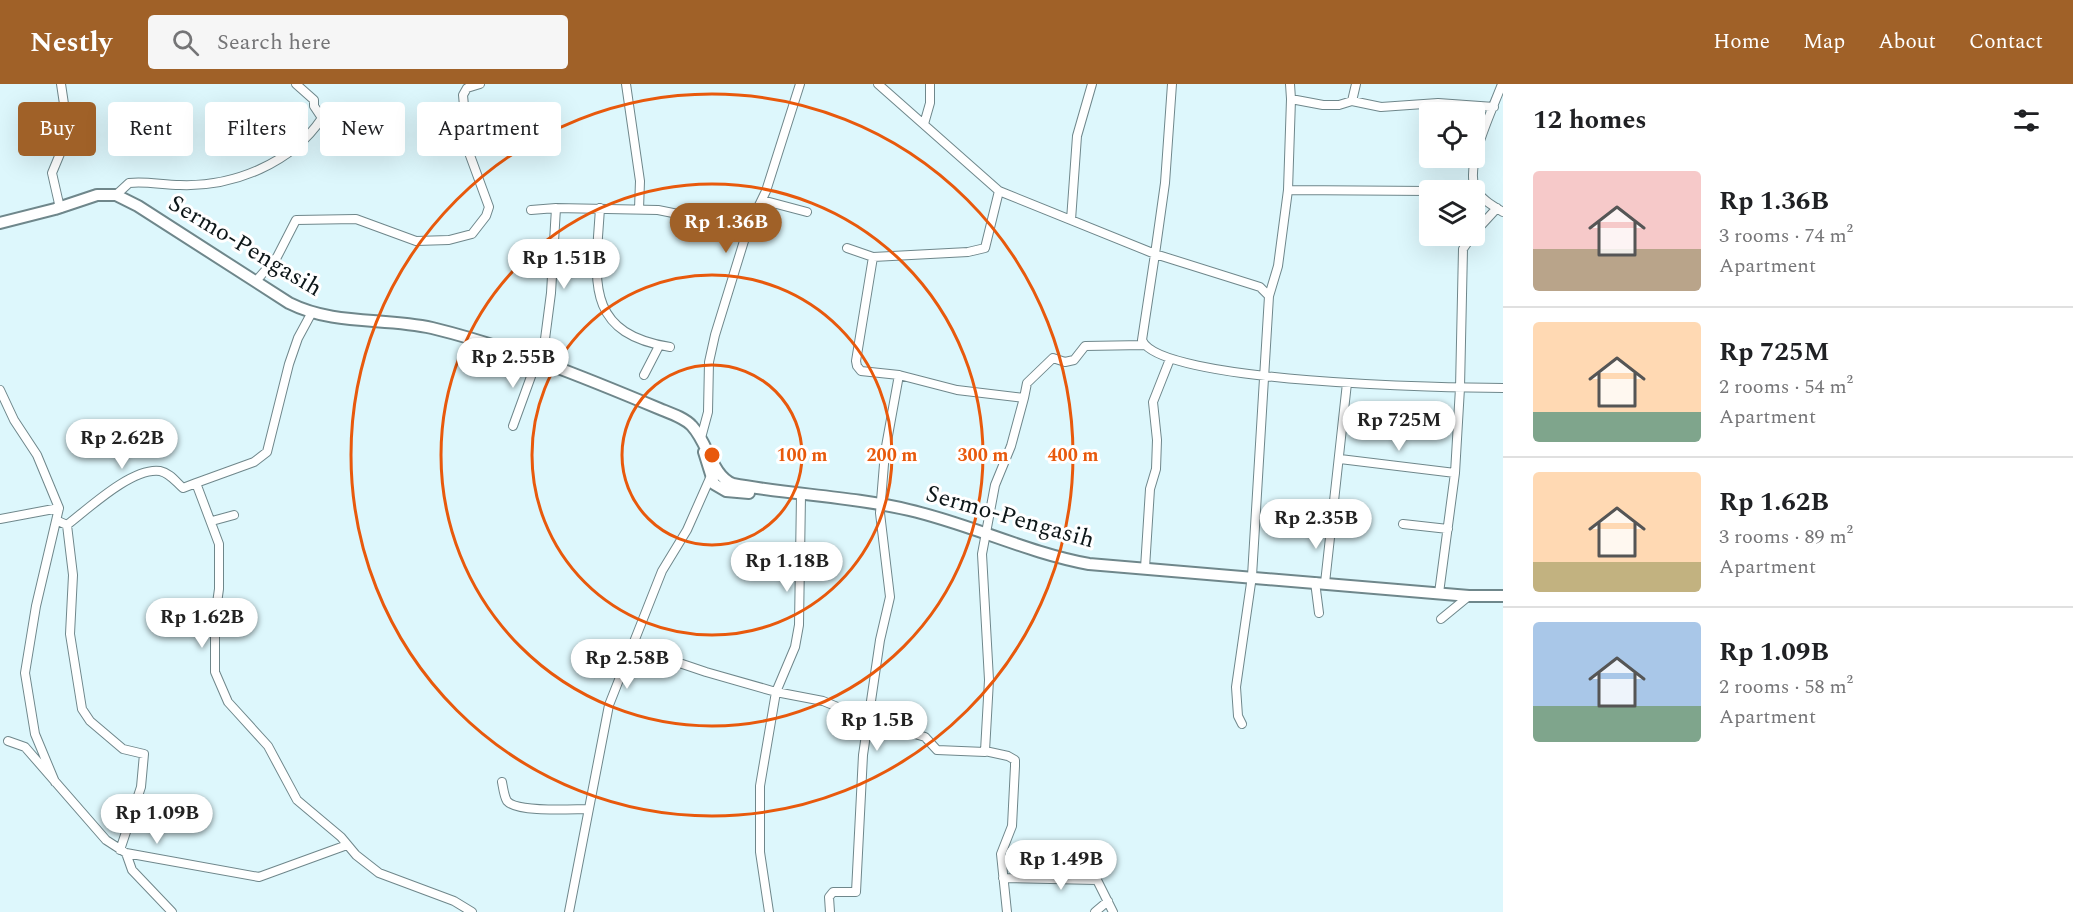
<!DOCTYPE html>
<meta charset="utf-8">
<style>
body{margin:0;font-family:Spectral,serif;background:#f6f6f6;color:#202124;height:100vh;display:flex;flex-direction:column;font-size:22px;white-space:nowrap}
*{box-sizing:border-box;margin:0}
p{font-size:20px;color:#757577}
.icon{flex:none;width:33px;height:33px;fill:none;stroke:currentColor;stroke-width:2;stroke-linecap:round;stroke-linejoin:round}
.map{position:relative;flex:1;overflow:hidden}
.drawer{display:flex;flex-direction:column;background:#fff;width:570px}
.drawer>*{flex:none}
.guide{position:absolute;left:18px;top:18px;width:570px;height:54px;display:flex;gap:12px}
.tools{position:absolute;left:1419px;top:18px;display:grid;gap:12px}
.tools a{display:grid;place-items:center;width:66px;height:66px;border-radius:6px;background:#fff;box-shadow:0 6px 24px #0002;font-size:30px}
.price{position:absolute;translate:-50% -51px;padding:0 14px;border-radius:21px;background:#fff;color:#222;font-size:20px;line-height:39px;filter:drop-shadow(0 2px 3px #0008)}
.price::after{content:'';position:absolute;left:50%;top:36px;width:18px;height:14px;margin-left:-9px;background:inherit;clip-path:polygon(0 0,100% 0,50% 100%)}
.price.current{background:#a06128;color:#fff}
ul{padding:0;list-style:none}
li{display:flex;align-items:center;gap:18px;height:150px;padding:0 30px}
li+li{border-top:2px solid #e0e0e0}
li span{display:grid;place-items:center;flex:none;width:168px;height:120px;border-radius:6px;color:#555}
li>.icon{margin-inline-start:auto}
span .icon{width:72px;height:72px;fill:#fffc;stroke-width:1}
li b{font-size:26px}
h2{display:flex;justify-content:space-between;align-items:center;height:72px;padding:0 30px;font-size:26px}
.pill{padding:0 21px;border-radius:6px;background:#fff;box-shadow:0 6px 24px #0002;font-size:21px;line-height:54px}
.pill.current{background:#a06128;color:#fff}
header{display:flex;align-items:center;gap:36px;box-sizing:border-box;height:84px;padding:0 30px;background:#a06128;color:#fff}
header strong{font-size:28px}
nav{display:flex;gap:33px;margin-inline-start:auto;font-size:21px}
.search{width:420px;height:54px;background:#f6f6f6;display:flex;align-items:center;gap:15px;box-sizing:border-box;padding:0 21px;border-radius:6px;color:#757577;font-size:22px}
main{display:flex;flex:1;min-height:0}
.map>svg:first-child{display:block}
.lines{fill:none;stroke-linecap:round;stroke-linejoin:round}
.minor-casing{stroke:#6f878b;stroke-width:10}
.major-casing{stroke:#6f878b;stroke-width:14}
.minor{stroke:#fff;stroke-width:8}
.major{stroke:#fff;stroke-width:10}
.ring{fill:none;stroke:#e8590c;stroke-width:3}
.labels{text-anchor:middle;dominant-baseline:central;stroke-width:6;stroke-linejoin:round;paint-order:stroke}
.street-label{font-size:24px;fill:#0d1618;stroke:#fff}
.centre{fill:#e8590c;stroke:#fff;stroke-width:3}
.ring-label{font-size:18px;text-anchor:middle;font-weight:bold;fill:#e8590c;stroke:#fff;stroke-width:6;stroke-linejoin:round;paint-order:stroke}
</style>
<header>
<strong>Nestly</strong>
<div class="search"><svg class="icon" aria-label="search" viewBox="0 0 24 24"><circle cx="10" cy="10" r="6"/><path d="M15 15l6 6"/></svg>Search here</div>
<nav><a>Home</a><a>Map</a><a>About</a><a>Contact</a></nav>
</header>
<main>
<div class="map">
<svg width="1503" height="828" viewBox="0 0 1503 828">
<rect width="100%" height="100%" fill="#ddf7fc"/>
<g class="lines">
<defs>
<path id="minor" d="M626 0 640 97 639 125
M878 0 999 107 1155 170 1142 256C1158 299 1451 304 1503 304
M1172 0 1165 99 1155 170 1260 203 1269 212 1252 492 1236 603 1238 632 1242 640
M1290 0 1291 15 1323 21H1339L1352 17 1356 0
M1502 0C1494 22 1465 81 1475 103 1479 114 1493 122 1503 128
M1291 15 1288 106 1430 107
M1352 17 1381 23 1438 19 1494 23
M924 40 930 19V0
M116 111 129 99C146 97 163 101 180 101 234 103 292 79 322 34L314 22V16L296 0
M762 116 807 128
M60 124 52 89 62 65 67 40 61 0
M600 124C596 193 582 249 670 263
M531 126 556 124
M1071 136 1077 52 1092 0
M1474 149 1497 124
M847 164 873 173
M256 197 277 173 296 136 356 135 416 157 449 156 472 150 486 132 489 123 468 66 463 11 467 4 480 0
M1269 212 1278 182 1288 106
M311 230 298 254 289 280 267 368 254 378 196 399 219 460V505L215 533V588L228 618 268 662 297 716 341 753 356 771 379 789 454 817 472 828
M542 278 551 209 556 124 658 126 748 144
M644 291 659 262
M899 291 957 306 1024 314 1011 362 995 401 982 470 989 596 985 667 1008 672 1015 676V682L1012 742 1001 770 1007 828
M0 306 14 336 37 371 59 424 36 522 25 589 35 650 55 698
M1024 314 1027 299 1053 274 1065 278 1074 276 1085 262 1144 261
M513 342 537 276
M701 354 708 328 709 278 715 251 748 144 766 107 800 0
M1340 375 1455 389
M0 435 59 424
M58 437 67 441 73 491 70 550 82 625 90 637 123 665 144 670 141 703 120 766
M212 437 234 431
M1403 440 1448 445
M67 441C88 425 132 383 160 387 170 389 176 398 183 404L196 399
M1145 484 1150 405 1156 385 1157 356 1153 318 1170 275
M1315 498 1319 529
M1325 499 1347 299
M1439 509 1455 389 1460 304 1463 165 1472 152
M1441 535 1469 512
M632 563 706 588 776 608 823 617 869 636 925 653 937 666 985 668
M8 657 25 663 106 756 126 769 259 793 347 761
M502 698C503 703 504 712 507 717 517 729 572 725 588 725
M126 769 132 786 172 828
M1003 794 1097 796 1113 828
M569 828 609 621 662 487 687 446 710 394
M769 828 760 768V702L776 608 795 563 799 541 801 411
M830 828 829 813 833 808H856L863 671 880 556 890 513 880 429 885 368 899 291 861 287 857 282 856 277 873 173 968 168 985 164 999 107
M1095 828 1108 817"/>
<path id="major" d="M0 139 55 125 97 111H116L138 122 289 219C335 242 383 233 432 244 510 263 586 294 660 325 670 329 685 334 692 342 708 359 712 392 733 400 791 411 851 412 909 426 970 440 1028 469 1089 480L1469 512H1503
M704 368 714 400 726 407 749 409"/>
</defs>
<!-- minor casing -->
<use href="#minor" class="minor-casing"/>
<!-- major casing -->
<use href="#major" class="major-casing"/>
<!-- minor -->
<use href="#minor" class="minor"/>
<!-- major -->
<use href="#major" class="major"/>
</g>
<!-- distance rings -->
<g class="ring">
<circle cx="712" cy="371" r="90"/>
<circle cx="712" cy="371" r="180"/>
<circle cx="712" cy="371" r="271"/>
<circle cx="712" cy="371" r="361"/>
</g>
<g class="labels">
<!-- street labels -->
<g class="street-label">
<text transform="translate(245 162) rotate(31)">Sermo-Pengasih</text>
<text transform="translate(1010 433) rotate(16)">Sermo-Pengasih</text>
</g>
</g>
<circle cx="712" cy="371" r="9" class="centre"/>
<g class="ring-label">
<text x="802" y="377">100 m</text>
<text x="892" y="377">200 m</text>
<text x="983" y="377">300 m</text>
<text x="1073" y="377">400 m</text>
</g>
</svg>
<div class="tools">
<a><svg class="icon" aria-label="locate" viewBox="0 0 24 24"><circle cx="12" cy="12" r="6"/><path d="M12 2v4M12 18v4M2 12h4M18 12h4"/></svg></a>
<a><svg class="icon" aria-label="layers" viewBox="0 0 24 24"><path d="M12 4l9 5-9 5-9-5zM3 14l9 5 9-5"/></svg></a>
</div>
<b class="price current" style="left:726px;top:170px">Rp 1.36B</b>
<b class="price" style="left:564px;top:206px">Rp 1.51B</b>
<b class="price" style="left:513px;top:305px">Rp 2.55B</b>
<b class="price" style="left:1399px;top:368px">Rp 725M</b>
<b class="price" style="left:122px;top:386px">Rp 2.62B</b>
<b class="price" style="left:1316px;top:466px">Rp 2.35B</b>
<b class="price" style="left:787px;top:509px">Rp 1.18B</b>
<b class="price" style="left:202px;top:565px">Rp 1.62B</b>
<b class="price" style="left:627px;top:606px">Rp 2.58B</b>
<b class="price" style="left:877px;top:668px">Rp 1.5B</b>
<b class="price" style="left:157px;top:761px">Rp 1.09B</b>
<b class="price" style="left:1061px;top:807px">Rp 1.49B</b>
<div class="guide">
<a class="pill current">Buy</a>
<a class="pill">Rent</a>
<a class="pill">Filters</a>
<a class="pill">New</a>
<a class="pill">Apartment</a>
</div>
</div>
<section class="drawer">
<h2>12 homes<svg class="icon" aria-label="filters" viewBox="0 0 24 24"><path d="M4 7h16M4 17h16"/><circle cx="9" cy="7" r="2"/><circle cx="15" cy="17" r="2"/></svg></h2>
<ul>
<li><span style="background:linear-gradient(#f6c9c9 65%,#b9a48a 0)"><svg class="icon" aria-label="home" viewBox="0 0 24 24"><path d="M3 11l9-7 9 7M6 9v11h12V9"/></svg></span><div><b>Rp 1.36B</b><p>3 rooms · 74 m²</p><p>Apartment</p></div></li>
<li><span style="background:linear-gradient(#ffd9b3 75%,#7fa58c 0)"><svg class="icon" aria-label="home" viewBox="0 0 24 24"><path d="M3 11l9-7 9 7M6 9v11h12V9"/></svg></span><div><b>Rp 725M</b><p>2 rooms · 54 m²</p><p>Apartment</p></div></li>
<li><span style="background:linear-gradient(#ffd9b3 75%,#c2b280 0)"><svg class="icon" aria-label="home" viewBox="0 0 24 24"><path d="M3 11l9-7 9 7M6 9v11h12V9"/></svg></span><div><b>Rp 1.62B</b><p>3 rooms · 89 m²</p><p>Apartment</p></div></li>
<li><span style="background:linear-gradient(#a9c7e8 70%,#7fa58c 0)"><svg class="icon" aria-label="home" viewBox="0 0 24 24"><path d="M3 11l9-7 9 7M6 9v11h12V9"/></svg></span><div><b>Rp 1.09B</b><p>2 rooms · 58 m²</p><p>Apartment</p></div></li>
</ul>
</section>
</main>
